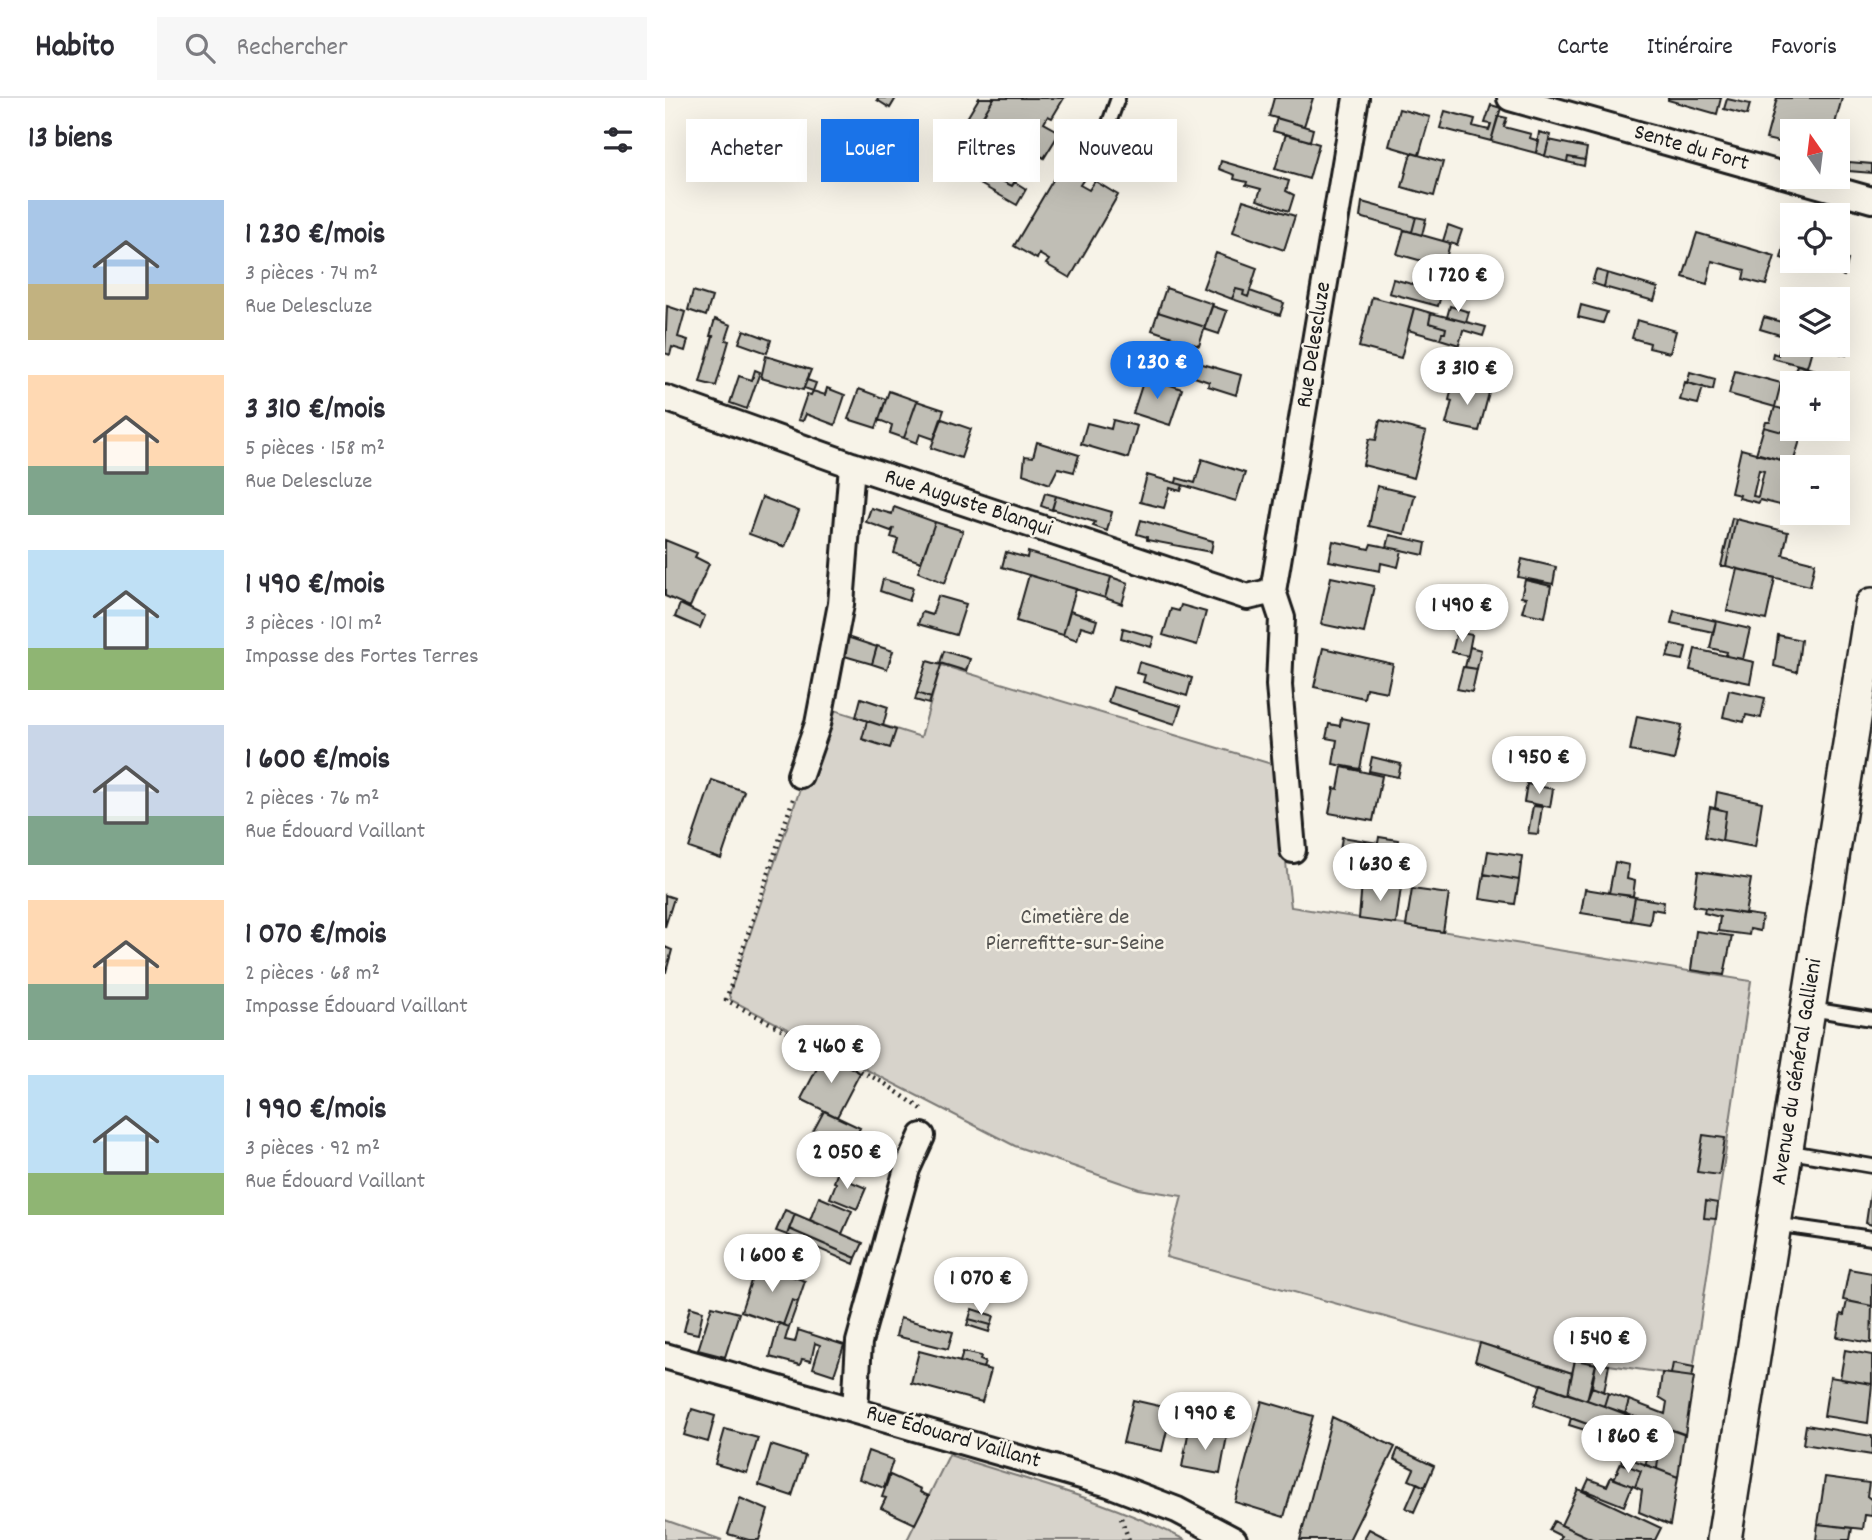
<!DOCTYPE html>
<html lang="fr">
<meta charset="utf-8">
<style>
body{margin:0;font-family:Dekko,sans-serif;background:#f7f7f7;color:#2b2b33;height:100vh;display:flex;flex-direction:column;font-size:26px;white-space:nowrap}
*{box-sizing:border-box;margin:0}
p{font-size:23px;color:#7c7c81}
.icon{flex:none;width:38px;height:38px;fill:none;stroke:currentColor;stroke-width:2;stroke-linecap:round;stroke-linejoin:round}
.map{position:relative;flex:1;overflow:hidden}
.details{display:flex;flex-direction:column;background:#fff;width:665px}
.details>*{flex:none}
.hud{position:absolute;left:21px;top:21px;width:665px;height:63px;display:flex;gap:14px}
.needle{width:46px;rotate:346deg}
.fabs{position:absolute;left:1115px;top:21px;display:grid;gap:14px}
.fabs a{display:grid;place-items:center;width:70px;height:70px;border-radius:0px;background:#fff;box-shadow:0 7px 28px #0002;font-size:35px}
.price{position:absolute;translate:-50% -60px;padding:0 16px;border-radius:24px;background:#fff;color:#222;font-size:23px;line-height:46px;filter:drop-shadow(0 2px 4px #0008)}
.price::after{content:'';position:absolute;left:50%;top:42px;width:21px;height:16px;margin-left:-10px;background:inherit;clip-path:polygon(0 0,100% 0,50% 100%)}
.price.on{background:#1a73e8;color:#fff}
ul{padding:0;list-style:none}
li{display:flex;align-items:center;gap:21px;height:175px;padding:0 28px}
li span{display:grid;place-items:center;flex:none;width:196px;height:140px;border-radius:0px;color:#555}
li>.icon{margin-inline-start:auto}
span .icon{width:84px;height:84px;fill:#fffc;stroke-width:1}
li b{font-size:30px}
h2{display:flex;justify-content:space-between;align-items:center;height:84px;padding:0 28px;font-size:30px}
.pill{padding:0 24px;border-radius:0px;background:#fff;box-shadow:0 7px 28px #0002;font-size:24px;line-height:63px}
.pill.on{background:#1a73e8;color:#fff}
header{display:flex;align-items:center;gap:42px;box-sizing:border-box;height:98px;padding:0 35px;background:#fff;border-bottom:2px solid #e1e1e2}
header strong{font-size:33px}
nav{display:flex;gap:38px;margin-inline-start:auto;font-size:24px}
.search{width:490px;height:63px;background:#f7f7f7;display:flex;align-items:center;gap:18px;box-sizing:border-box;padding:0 24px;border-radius:0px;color:#7c7c81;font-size:26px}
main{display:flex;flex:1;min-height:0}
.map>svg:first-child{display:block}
.green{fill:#d7d3cb;stroke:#7a7874;stroke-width:2}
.building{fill:#c0beb5;stroke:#1c1c1c;stroke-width:2;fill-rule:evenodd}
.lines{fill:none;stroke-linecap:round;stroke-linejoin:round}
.lane-casing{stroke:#1c1c1c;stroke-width:18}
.street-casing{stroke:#1c1c1c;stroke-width:30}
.secondary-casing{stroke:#1c1c1c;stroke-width:38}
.path{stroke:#1c1c1c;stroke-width:4.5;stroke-dasharray:2 5;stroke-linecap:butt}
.lane{stroke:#f7f3e8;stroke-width:12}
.street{stroke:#f7f3e8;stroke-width:24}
.secondary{stroke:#f7f3e8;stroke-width:33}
.labels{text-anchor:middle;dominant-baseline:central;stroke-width:5;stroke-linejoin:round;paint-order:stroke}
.street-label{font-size:23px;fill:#1c1c1c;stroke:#f7f3e8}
.park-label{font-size:23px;fill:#545351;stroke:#f7f3e8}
</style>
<header>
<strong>Habito</strong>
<div class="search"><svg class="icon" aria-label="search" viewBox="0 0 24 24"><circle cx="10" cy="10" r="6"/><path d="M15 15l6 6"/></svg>Rechercher</div>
<nav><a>Carte</a><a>Itinéraire</a><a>Favoris</a></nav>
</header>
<main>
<section class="details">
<h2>13 biens<svg class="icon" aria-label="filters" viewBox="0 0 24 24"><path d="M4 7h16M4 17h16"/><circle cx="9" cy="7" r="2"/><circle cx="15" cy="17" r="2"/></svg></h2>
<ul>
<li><span style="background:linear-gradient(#a9c7e8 60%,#c2b280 0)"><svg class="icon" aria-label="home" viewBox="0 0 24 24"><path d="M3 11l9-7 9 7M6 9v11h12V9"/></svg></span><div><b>1 230 €/mois</b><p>3 pièces · 74 m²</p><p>Rue Delescluze</p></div></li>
<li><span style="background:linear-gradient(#ffd9b3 65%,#7fa58c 0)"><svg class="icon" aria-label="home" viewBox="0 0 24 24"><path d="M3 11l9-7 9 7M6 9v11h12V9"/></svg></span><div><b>3 310 €/mois</b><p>5 pièces · 158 m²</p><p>Rue Delescluze</p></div></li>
<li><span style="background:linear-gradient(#bfe0f5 70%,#8fb573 0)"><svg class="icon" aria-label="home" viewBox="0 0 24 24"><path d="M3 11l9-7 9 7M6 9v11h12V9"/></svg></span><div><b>1 490 €/mois</b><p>3 pièces · 101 m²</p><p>Impasse des Fortes Terres</p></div></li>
<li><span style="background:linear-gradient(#c9d6e8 65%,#7fa58c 0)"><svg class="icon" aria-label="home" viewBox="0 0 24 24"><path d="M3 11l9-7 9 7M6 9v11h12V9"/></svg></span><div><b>1 600 €/mois</b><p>2 pièces · 76 m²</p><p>Rue Édouard Vaillant</p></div></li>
<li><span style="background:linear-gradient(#ffd9b3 60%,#7fa58c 0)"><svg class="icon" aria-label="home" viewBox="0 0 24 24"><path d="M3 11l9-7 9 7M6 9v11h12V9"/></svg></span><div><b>1 070 €/mois</b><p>2 pièces · 68 m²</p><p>Impasse Édouard Vaillant</p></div></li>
<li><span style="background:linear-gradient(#bfe0f5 70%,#8fb573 0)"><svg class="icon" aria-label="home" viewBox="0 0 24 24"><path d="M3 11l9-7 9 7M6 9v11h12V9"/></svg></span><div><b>1 990 €/mois</b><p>3 pièces · 92 m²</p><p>Rue Édouard Vaillant</p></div></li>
</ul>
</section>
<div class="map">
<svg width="1207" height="1442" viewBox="0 0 1207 1442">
<rect width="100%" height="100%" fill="#f7f3e8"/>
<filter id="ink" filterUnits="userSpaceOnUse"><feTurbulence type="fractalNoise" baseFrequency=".0143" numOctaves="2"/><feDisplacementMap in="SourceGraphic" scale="14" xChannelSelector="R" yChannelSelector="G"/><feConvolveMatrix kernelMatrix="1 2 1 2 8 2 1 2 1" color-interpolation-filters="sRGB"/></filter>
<g filter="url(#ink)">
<!-- green -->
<path class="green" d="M276 567 610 667 626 809 1086 883 1027 1279 910 1262 907 1275 815 1245 501 1159 517 1098 474 1091 350 1048 66 902 64 897 163 610 256 639Z
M284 1357C364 1383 446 1403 520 1442H242Z
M0 1422 57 1442H0Z"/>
<!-- building -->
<path class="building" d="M213 0H231L225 10 212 2Z
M314 0H329L310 31 299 25Z
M329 0H399L387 20 383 18 379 25 395 34 379 60 364 50 359 59 363 61 347 88 325 77 327 73 319 68 317 71 294 58 304 41 293 35 299 25 310 31Z
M609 0H648L639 28 604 18Z
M1003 0H1056L1052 16 1003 2Z
M1112 0H1177L1168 33H1127V47L1101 41Z
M1062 1 1085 6 1082 17 1059 11Z
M826 7 836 10 826 43 775 30 780 13 810 21 808 28 824 32 826 26 820 25Z
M734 11 765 19 754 57 724 48Z
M833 18 842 20 839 29 866 36 865 40 874 43 871 55 826 43Z
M612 20 648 31 645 43 608 33Z
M874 34 885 37 880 58 871 55Z
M621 36 654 46 644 81 610 71Z
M884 42 922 50 920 62 903 59 902 64 880 58Z
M286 47 297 53 294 58 317 71 319 68 327 73 325 77 347 88 350 84 361 91 352 107 276 64Z
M746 55 778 64 769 98 737 89Z
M903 59 920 62 919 68 902 64Z
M556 63 624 83 621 93 629 97 624 113 592 102 596 91 581 87 582 84 569 81 570 77 554 71Z
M1184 64 1207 66V75L1184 73Z
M398 65 421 78 415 87 424 92 430 83 453 97 405 180 381 166 384 162 374 156 372 161 349 148Z
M578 102 630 118 619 152 568 134Z
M697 104 751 119 747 134 695 119Z
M751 119 761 121 757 137 747 134Z
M1125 126 1127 163H1160L1158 172 1116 160Z
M783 127 797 132 792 147 778 143Z
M739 132 785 145 779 169 732 156Z
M1032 135 1110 158 1101 187 1078 181 1080 172 1047 163 1042 186 1018 179Z
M551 155 592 170 583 199 578 197 579 193 571 191 567 201 538 190Z
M1172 159 1183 162 1179 178 1158 172 1160 163H1172Z
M931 172 942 175 939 189 927 185Z
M942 175 993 190 989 203 939 189Z
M728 181 777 194 773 208 724 195Z
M501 190 548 206 540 229 493 214Z
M571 191 579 193 578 197 583 199 585 193 619 205 615 217 567 201Z
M28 193 47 199 41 218 23 212Z
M707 199 749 210 736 260 694 249Z
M916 207 942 214 938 225 913 219Z
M2 208 20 214 13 239 23 242 20 253 7 249 5 257 0 255Z
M547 208 562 213 554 236 539 231Z
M785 208 804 214 801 224 782 219Z
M749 210 766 215 764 225 781 230 780 235H777L775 241 743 232Z
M493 214 540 229 534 248 487 232Z
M766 215 821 229 818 238 798 232 794 247 775 241 777 235H780L781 230 764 225Z
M1099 219 1127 227 1125 240 1095 231Z
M50 221 66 227 61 242 64 243 51 288 35 284 48 238H45Z
M972 222 1011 233 1005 255 984 250 985 245 967 240Z
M79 232 106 242 102 255 74 245Z
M1118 240 1127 242V247L1148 248 1142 269 1107 260 1108 255 1113 257Z
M1172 241 1183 244 1181 257 1148 248 1172 247Z
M482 246 513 257V259L576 277 571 297 543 288 544 284 509 272 507 277 498 273 499 268 492 266 486 274 473 270Z
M101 258 146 272 138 292 96 280Z
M1132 267 1177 279 1175 294H1172V285H1127L1126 288Z
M90 272 95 274 82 311 65 305 74 278 87 282Z
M1070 273 1116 285 1110 309 1064 296Z
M1025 274 1050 281 1048 292 1022 285Z
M480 278 517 291 505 327 468 315Z
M142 282 151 285 148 293 139 290Z
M1020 284 1038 289 1033 306 1015 302Z
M788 285 824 295 814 333 781 326 787 303 784 302Z
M162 290 180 297 170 327 141 316 138 323 133 322 142 296 146 297 148 293 160 297Z
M194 291 221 301 211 330 183 321Z
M224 293 252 303 239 340 225 335 227 327 214 322Z
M252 303 279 312 269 341 255 336 252 345 239 340Z
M1110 309 1127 314V331H1138L1136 339 1099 329 1101 324H1105Z
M277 321 306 331 296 360 266 350Z
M448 322 472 328 463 360 416 346 422 325 446 331Z
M715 322 761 334 749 380 698 367 704 341 711 342Z
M1099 329 1136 339 1128 365 1091 356Z
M1149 331H1170L1168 341 1148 336Z
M372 344 414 357 409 374 393 370 385 386 358 376 360 358 368 359Z
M1076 351 1139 368 1127 369V410L1095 402 1094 405 1074 400 1075 397 1066 395ZM1094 372 1099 373 1093 399 1088 398Z
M537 361 580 375 571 403 511 385 512 380 530 385Z
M482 377 518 387 516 393 505 390 499 410 475 404Z
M712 388 750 397 740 436 704 428Z
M380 395 391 398 387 412 376 408Z
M391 398 447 414 442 433 428 428 430 424 387 411Z
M97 399 134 413 120 449 84 436Z
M229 409 270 424 256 464 229 455 233 441 226 439 229 430 226 433 201 424 206 410 227 416Z
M1067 420 1071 421 1061 468H1056Z
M1071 421 1123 434 1118 457 1150 465 1145 488 1061 468Z
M476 422 548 443 546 454 482 442V439L472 436Z
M270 424 298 433 280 485 253 474Z
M725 437 761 445 759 457 722 449Z
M0 442 32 455 30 459 44 466 25 509 0 498Z
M668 443 704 451 706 446 737 452 733 469 716 465 715 473 664 463Z
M341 454 362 460 363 454 446 479 440 500 337 469Z
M857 461 891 469 888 486 853 479Z
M1072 471 1110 480 1101 522 1062 513Z
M364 477 411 491 398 537 351 523Z
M446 479 463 485 457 506 440 500Z
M666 479 709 488 699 535 656 526Z
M218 481 248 490 244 503 215 493Z
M860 482 886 488 880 519 857 514 861 500 856 499Z
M273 498 301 506 291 537 253 526 257 514 267 517Z
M15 506 40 518 35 530 10 519Z
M516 507 541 514 532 547 498 537 506 511 514 513Z
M405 513 432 522 429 532 416 528 412 542 398 537Z
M1009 513 1051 523 1048 534 1006 525Z
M1051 523 1085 531 1078 561 1061 558 1062 554 1045 550Z
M458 530 489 539 486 549 456 540Z
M792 534 807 537 803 558 787 554Z
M1113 537 1136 542 1132 574 1109 568Z
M182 539 212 549 207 566 176 557Z
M1006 546 1021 549 1018 562 1002 559Z
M212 548 228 553 222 571 207 566Z
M805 549 816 552 812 571 800 569Z
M658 550 728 566 722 594 701 590 699 600 649 589Z
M1030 551 1089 564 1085 585 1025 572Z
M279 553 305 561 301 573 275 565Z
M262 563 276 567 266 600 252 595Z
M474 564 527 580 522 598 478 584 480 577 471 575Z
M798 569 812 571 807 594 792 591Z
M448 589 516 608 510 626 443 604Z
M1064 592 1100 600 1096 620 1081 617 1079 624 1058 619Z
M252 595 266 600 264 606 250 602Z
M196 600 223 609 218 628 191 619Z
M972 618 1017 627 1009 662 965 653Z
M676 620 704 626 695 671 668 666 672 642 661 640 664 626 675 628Z
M202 623 231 632 225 650 197 641Z
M707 659 736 666 733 679 704 673Z
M677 669 717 678 708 723 664 715 669 690 673 691Z
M47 682 79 693 56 761 24 750Z
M862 686 888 691 885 709 859 704Z
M1052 694 1097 704 1090 749 1057 743 1061 713 1050 710Z
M868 708 877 709 873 736 863 735Z
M1045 709 1061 713 1057 743 1040 739Z
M677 739 713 745 714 739 733 742 729 761 675 753Z
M823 753 857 758 854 782 819 776Z
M674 755 699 759 697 772 672 768Z
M950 764 964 767 962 781 970 783 968 798 944 795Z
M1033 773 1086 781 1080 816 1028 808Z
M819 776 854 782 850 806 815 801Z
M697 784 736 789 731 826 694 821Z
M747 791 784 796 778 834 741 828Z
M920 791 970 799 966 823 916 815Z
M0 797 9 800 0 829Z
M970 799 999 804 998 813 987 811 985 826 966 823Z
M1040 810 1097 818 1095 833 1085 831 1084 837 1053 833 1055 819 1039 815Z
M1031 833 1067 838 1059 877 1026 872Z
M0 849 7 852 1 874H0Z
M160 955 195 975 172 1019 136 1001Z
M159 1013 195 1030 173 1073 136 1056Z
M1038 1037 1060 1040 1054 1077 1032 1074Z
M173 1073 186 1078 184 1083 201 1090 192 1111 165 1100 171 1085 169 1084Z
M1207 1084V1127L1201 1125Z
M154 1099 187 1113 177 1136 145 1122Z
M1041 1103 1053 1105 1051 1121 1039 1120Z
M120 1112 130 1116 122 1137 111 1133Z
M130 1116 198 1145 191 1160 124 1131Z
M124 1131 191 1160 189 1166 122 1137Z
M118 1141 148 1154 140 1176 109 1164Z
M92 1165 140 1183 133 1204 127 1202 118 1227 76 1213Z
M1184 1171 1207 1175V1208L1178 1202Z
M127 1202 133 1204 124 1229 118 1227Z
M1182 1203 1207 1208 1206 1245 1172 1239 1176 1216 1179 1217Z
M47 1208 74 1215 60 1259 33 1252Z
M25 1209 38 1213 33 1236 19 1233Z
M307 1211 329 1218 326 1227 304 1221Z
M235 1220 288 1234 283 1251 231 1238Z
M304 1221 326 1227 324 1234 302 1227Z
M114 1225 124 1229 120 1242 130 1244 133 1232 179 1247 169 1277 148 1270 155 1247 150 1245 146 1263 137 1261 135 1267 105 1259Z
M815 1245 907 1275 903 1296 810 1263Z
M1180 1252 1207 1257V1286L1175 1281Z
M254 1253 326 1272 317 1304 246 1285Z
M298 1254 316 1258 315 1262 320 1264 318 1270 295 1264Z
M910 1262 931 1266 922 1302 903 1296Z
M1008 1265 1029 1269 1027 1279 1006 1276Z
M931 1266 944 1267 939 1294 927 1289Z
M997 1275 1029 1279 1020 1337 960 1316 964 1302 1000 1316 1002 1304 994 1299Z
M1165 1279 1207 1286 1203 1325 1159 1318Z
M876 1286 1019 1336 1013 1379 992 1371 993 1361 987 1360 988 1355 963 1344 965 1336 954 1332 949 1344 933 1338 936 1331 869 1307Z
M927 1289 943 1295 939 1308 922 1302Z
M943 1295 964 1302 960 1316 939 1308Z
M468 1302 507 1311 497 1353 458 1345Z
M597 1303 648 1318 619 1419 570 1404Z
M27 1311 50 1318 43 1344 19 1337Z
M667 1319 730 1349 684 1442H635Z
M906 1320 936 1331 933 1336 904 1327Z
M1141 1327 1207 1338V1357L1138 1346Z
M60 1331 93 1340 82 1375 50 1366Z
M524 1331 562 1338 555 1376 517 1369Z
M106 1347 140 1358 127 1398 94 1387Z
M733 1351 769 1368 760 1389 744 1382 749 1371 729 1361Z
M203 1353 228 1362 219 1390 194 1381Z
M958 1358 1013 1379 1005 1427 974 1414 977 1392 970 1389 976 1373 956 1365Z
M983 1358 993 1361 992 1371 980 1367Z
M956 1365 976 1373 970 1389 949 1381Z
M225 1377 256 1391 255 1394 264 1398 250 1426 216 1410 221 1400 217 1399Z
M946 1379 967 1388 959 1408 919 1392 924 1381 942 1388Z
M1160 1379 1204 1385 1202 1398 1207 1402V1418L1200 1417 1198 1431 1153 1426Z
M752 1385 760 1389 749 1414 741 1410Z
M913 1391 996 1430 990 1442H929L896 1427Z
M75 1400 103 1412 94 1442H84L63 1436Z
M889 1423 896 1427 929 1442H894L896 1438 884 1432Z
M1153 1426 1187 1430 1185 1442H1151Z
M704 1431 725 1442H698Z"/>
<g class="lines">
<defs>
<path id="lane" d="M427 72 453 0
M1146 911 1207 921
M1120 1053 1207 1068
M1109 1126 1207 1140"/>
<path id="street" d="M845 0 1207 102
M0 300 187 367 583 499 608 493
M608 493 691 0
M608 493 617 520 614 587 628 752
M135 677 153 626 176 506 187 367
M0 1258 444 1386 512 1412 569 1442
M190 1312 194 1244 242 1071 257 1038"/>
<path id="secondary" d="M1059 1442 1207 507"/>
</defs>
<!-- lane casing -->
<use href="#lane" class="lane-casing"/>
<!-- street casing -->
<use href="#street" class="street-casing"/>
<!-- secondary casing -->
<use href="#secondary" class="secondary-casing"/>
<!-- path -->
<path class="path" d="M128 701 61 902 219 985 258 1012
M456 1420 464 1442"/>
<!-- lane -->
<use href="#lane" class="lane"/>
<!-- street -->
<use href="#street" class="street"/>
<!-- secondary -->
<use href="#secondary" class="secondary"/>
</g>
</g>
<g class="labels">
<!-- street labels -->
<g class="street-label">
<text transform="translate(1026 51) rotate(16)">Sente du Fort</text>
<text transform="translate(650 247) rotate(-81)">Rue Delescluze</text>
<text transform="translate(303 406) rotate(18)">Rue Auguste Blanqui</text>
<text transform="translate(1133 974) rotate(-81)">Avenue du Général Gallieni</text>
<text transform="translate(288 1340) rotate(16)">Rue Édouard Vaillant</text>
</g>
<!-- park labels -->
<g class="park-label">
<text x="410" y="820">Cimetière de<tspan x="410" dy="26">Pierrefitte-sur-Seine</tspan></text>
</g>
</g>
</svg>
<div class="fabs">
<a><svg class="needle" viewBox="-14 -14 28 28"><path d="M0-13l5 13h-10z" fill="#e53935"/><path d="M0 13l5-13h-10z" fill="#7c7c81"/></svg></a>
<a><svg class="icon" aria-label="locate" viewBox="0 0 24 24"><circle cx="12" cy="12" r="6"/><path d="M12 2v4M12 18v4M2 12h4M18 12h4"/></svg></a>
<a><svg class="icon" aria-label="layers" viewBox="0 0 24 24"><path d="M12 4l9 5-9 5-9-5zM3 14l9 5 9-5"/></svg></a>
<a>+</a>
<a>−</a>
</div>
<b class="price" style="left:793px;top:216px">1 720 €</b>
<b class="price on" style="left:492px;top:303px">1 230 €</b>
<b class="price" style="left:802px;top:309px">3 310 €</b>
<b class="price" style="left:797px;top:546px">1 490 €</b>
<b class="price" style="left:874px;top:698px">1 950 €</b>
<b class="price" style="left:715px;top:805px">1 630 €</b>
<b class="price" style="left:166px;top:987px">2 460 €</b>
<b class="price" style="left:182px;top:1093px">2 050 €</b>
<b class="price" style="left:107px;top:1196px">1 600 €</b>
<b class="price" style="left:316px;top:1219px">1 070 €</b>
<b class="price" style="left:935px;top:1279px">1 540 €</b>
<b class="price" style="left:540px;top:1354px">1 990 €</b>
<b class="price" style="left:963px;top:1377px">1 860 €</b>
<div class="hud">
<a class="pill">Acheter</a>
<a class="pill on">Louer</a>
<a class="pill">Filtres</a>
<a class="pill">Nouveau</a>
</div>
</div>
</main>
